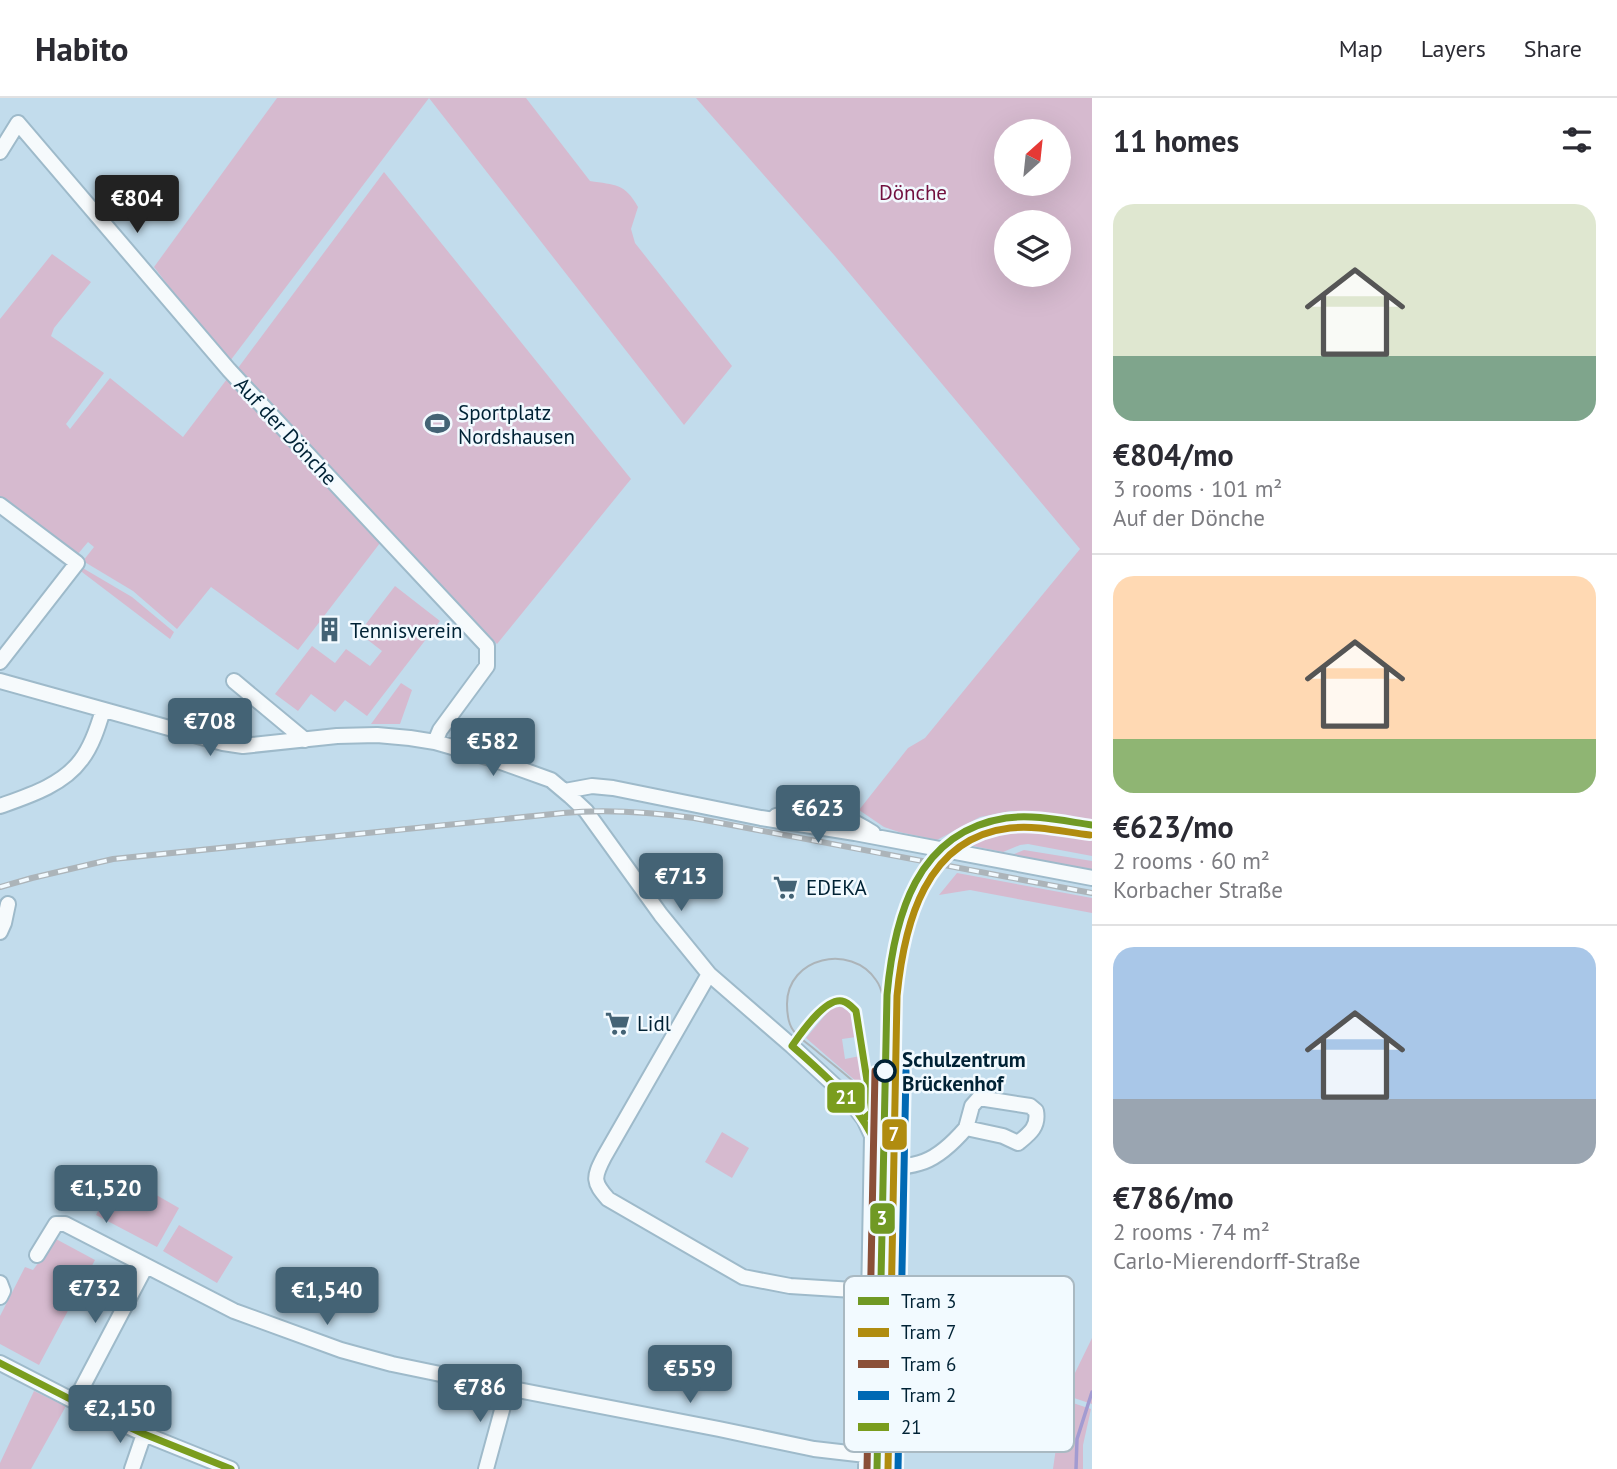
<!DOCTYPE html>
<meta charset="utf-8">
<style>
body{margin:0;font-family:"PT Sans",sans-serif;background:#f2f2f3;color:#2b2b33;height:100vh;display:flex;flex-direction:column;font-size:26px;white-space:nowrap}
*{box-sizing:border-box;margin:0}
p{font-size:23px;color:#7c7c81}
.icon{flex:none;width:38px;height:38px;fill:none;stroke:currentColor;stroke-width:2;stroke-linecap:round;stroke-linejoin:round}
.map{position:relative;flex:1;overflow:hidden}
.details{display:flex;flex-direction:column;background:#fff;width:525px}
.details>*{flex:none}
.needle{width:46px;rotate:27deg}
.controls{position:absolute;left:994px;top:21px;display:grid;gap:14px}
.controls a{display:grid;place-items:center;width:77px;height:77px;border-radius:50%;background:#fff;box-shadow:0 7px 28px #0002;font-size:35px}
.price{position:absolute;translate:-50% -60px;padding:0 16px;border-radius:7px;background:#446375;color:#fff;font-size:23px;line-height:46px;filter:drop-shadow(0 2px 4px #0008)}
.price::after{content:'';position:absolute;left:50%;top:42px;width:21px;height:16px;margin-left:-10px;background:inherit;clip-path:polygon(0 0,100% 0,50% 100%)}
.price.selected{background:#222;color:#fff}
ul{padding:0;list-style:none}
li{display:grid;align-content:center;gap:14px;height:371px;padding:0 21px}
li+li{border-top:2px solid #e1e1e2}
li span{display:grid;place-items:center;height:217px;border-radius:21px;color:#555}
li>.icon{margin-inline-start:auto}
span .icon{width:126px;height:126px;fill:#fffc;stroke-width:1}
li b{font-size:30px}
h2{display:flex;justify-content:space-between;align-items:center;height:84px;padding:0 21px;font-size:30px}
header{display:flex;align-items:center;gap:42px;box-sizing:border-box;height:98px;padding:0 35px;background:#fff;border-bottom:2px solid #e1e1e2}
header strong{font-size:33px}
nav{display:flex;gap:38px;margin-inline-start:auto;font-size:24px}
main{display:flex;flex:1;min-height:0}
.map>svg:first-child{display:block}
.green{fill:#d6bacf;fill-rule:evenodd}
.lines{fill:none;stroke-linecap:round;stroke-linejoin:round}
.stream{stroke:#a29bd1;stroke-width:3.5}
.minor-casing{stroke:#9ebaca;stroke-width:18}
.minor{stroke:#f6fafc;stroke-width:14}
.tram{stroke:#acb4b9;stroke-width:2}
.rail-casing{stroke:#acb4b9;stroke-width:6}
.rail{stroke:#f2faff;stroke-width:3.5;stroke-dasharray:10;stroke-linecap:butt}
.bus-1-casing{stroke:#f2faff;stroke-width:12}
.bus-1{stroke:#7a9d1e;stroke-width:7}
.tram-1-casing{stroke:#f2faff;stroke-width:12}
.tram-2-casing{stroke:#f2faff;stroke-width:12}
.tram-3-casing{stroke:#f2faff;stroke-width:12}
.tram-4-casing{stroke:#f2faff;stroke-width:12}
.tram-1{stroke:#709924;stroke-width:7}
.tram-2{stroke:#b08c10;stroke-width:7}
.tram-3{stroke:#8a4f38;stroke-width:7}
.tram-4{stroke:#0069b4;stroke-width:7}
.stop-dot{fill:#f2faff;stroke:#002235;stroke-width:3.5}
.labels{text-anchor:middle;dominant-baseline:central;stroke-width:5;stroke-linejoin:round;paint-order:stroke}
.park-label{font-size:21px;fill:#72103f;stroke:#f2faff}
.poi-label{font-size:21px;fill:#002235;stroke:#f2faff;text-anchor:start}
.street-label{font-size:21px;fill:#002235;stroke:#f2faff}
.stop-label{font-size:21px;font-weight:bold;fill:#002235;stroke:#f2faff;text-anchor:start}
.key{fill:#f2faff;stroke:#a9b9c2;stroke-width:2}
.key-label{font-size:19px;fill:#002235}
.line-badge{stroke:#f2faff;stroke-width:2.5}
.badge-label{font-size:19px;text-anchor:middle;font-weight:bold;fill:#fff}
</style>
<header>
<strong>Habito</strong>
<nav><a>Map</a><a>Layers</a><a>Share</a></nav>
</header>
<main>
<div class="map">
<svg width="1092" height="1371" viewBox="0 0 1092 1371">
<rect width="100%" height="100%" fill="#c2dcec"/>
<!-- green -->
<path class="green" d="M277 0H526L590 83C615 87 625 85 638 109L631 131 635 145 732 268 684 327 429 0 230 263 197 225 154 169Z
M696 0H1092V722L1011 713 980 719 937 742 899 734 884 729 859 712 908 650 925 640 1080 451 835 158ZM1059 33V86H1006V33ZM1059 124V177H1006V124Z
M384 74 631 381 497 546 238 270Z
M52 156 91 184 54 230 51 238 104 275 66 326 70 331 110 280 183 339 227 281 304 365 380 445 298 552 211 489 177 531 133 493 83 463 94 449 88 444 77 457 0 399V221Z
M81 469 132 499 174 534 170 541 78 471Z
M395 488 440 523 367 618 345 602 335 614 311 596 298 613 275 596 312 548 335 565 346 551 370 568 382 553 359 535Z
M401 585 412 592 400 626H371Z
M1015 728 1043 729 1092 737V758L1028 746 1020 747 1003 754 968 747C983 734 995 732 1015 728Z
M1024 752 1092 763V776L1004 760Z
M957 775 1092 800V815L970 792 939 797Z
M839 907C854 912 854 925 856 939L842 941 845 961 860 958 865 991 806 940 831 910Z
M722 1034 749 1050 732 1080 705 1064Z
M118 1075 179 1110 157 1149 96 1117Z
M179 1127 233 1159 217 1185 163 1153Z
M56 1141 95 1162 39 1267 0 1246V1218L25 1169 33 1172Z
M1092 1240V1306L1074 1300V1277Z
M34 1293 66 1308 31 1371H0V1365Z
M1067 1303 1091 1311 1083 1347V1371H1053L1062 1308Z"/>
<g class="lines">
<!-- stream -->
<path class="stream" d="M1076 1371 1077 1341 1092 1294"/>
<defs>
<path id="minor" d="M0 54 18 25 229 272 487 548V568L440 632 435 644
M0 407 77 465 0 564
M0 583 223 645 243 648 337 638 377 637 410 640 435 644 487 659 551 682 570 698 586 713 661 817 709 876 792 948 846 998 864 1021 872 1038 866 1371
M234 583 305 642
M565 693 592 688 613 690 761 720 855 735 1092 780
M0 708C28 698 63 687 81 662 92 648 98 629 103 612
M776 718C789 716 803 712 816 713 837 714 856 724 873 735
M0 834 4 825 8 806
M709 876 604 1059C593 1080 593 1084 608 1101L743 1179 790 1188 869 1193
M872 1070C918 1069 934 1067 966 1030L1003 1038 1018 1045C1029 1036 1039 1029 1036 1013L1030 1008 979 1000 972 1008 966 1030
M37 1157 56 1126H65L234 1213 341 1252 392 1266 508 1290 719 1331 814 1351 866 1357
M0 1185 3 1193 0 1199
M0 1265 70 1301 144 1336 231 1371
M75 1303 146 1168
M132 1371 144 1336
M486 1371 508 1290"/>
</defs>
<!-- minor casing -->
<use href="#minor" class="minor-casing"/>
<!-- minor -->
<use href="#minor" class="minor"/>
<!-- tram -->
<path class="tram" d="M886 923C884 909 884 893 876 882 851 845 787 859 787 906 787 915 788 925 793 932 797 939 806 944 813 950 828 963 871 995 879 1011 886 1026 887 1042 889 1058"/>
<defs>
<path id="rail" d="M0 789 32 780 113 761 563 715C607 711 650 714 694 720L1092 795"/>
</defs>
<!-- rail casing -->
<use href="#rail" class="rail-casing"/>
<!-- rail -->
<use href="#rail" class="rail"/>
<defs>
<path id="bus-1" d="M864 1021 872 1014 856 913C852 909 848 904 842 903 825 900 801 935 792 948 823 975 853 1001 872 1038L866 1371
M0 1265 70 1301 144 1336 231 1371"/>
</defs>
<!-- bus-1 casing -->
<use href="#bus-1" class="bus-1-casing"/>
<!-- bus-1 -->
<use href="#bus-1" class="bus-1"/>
<defs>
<path id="tram-1" d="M877 1371 887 897C894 819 916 734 1006 720 1034 716 1064 723 1092 727"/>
<path id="tram-2" d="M888 1371 897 898C904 826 925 740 1010 730 1037 727 1064 734 1090 737"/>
<path id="tram-3" d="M867 1371 875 973"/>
<path id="tram-4" d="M898 1371 906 973"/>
</defs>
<!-- tram-1 casing -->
<use href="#tram-1" class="tram-1-casing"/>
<!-- tram-2 casing -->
<use href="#tram-2" class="tram-2-casing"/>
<!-- tram-3 casing -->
<use href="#tram-3" class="tram-3-casing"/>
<!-- tram-4 casing -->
<use href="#tram-4" class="tram-4-casing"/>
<!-- tram-1 -->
<use href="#tram-1" class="tram-1"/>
<!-- tram-2 -->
<use href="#tram-2" class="tram-2"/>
<!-- tram-3 -->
<use href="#tram-3" class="tram-3"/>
<!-- tram-4 -->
<use href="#tram-4" class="tram-4"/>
</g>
<!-- icons -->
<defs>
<symbol id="stadium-bare" viewBox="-9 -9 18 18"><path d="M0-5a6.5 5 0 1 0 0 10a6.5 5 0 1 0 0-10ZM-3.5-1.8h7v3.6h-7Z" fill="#446375" stroke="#f2faff" stroke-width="2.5" paint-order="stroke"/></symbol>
<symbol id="building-bare" viewBox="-9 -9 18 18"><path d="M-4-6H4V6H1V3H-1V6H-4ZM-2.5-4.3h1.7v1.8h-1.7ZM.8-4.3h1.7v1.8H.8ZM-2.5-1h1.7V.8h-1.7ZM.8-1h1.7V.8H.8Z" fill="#446375" stroke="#f2faff" stroke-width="2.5" paint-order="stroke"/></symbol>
<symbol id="supermarket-bare" viewBox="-9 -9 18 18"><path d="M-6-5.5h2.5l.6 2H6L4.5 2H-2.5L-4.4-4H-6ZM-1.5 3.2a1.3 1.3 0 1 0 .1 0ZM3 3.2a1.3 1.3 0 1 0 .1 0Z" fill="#446375" stroke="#f2faff" stroke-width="2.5" paint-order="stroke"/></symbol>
</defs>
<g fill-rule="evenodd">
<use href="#stadium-bare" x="420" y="308" width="35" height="35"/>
<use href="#building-bare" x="312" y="514" width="35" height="35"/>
<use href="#supermarket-bare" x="768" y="772" width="35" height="35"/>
<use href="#supermarket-bare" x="600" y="908" width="35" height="35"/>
</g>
<!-- markers -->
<circle class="stop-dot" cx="885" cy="973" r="10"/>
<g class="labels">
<!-- park labels -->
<g class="park-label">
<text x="913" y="94">Dönche</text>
</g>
<!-- poi labels -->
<g class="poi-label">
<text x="458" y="314">Sportplatz<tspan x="458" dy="24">Nordshausen</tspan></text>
<text x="350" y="532">Tennisverein</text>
<text x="806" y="789">EDEKA</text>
<text x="637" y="925">Lidl</text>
</g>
<!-- street labels -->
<g class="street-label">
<text transform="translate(286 333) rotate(47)">Auf der Dönche</text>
</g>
<!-- stop labels -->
<g class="stop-label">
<text x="902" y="961">Schulzentrum<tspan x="902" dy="24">Brückenhof</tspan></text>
</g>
</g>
<!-- legend -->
<rect x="844" y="1178" width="230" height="176" rx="10" class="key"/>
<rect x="858" y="1199" width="31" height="8" fill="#709924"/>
<rect x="858" y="1230" width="31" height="9" fill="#b08c10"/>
<rect x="858" y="1262" width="31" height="8" fill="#8a4f38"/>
<rect x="858" y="1293" width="31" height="9" fill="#0069b4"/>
<rect x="858" y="1325" width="31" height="8" fill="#7a9d1e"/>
<g class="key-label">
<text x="901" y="1210">Tram 3</text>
<text x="901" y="1241">Tram 7</text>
<text x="901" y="1273">Tram 6</text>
<text x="901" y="1304">Tram 2</text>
<text x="901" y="1336">21</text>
</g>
<g class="line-badge">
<rect x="826" y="983" width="40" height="33" rx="7" fill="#7a9d1e"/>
<rect x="881" y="1020" width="27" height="33" rx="7" fill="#b08c10"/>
<rect x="869" y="1104" width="27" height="33" rx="7" fill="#709924"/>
</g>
<g class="badge-label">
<text x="846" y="1006">21</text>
<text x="894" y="1043">7</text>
<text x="882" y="1127">3</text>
</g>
</svg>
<div class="controls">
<a><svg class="needle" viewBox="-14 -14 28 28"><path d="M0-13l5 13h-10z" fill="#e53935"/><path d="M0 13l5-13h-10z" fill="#7c7c81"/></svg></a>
<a><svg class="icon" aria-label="layers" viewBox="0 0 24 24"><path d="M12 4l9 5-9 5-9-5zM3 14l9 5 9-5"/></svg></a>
</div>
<b class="price selected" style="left:137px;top:137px">€804</b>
<b class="price" style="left:210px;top:660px">€708</b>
<b class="price" style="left:493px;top:680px">€582</b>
<b class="price" style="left:818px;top:747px">€623</b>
<b class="price" style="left:681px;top:815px">€713</b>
<b class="price" style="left:106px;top:1127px">€1,520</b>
<b class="price" style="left:95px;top:1227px">€732</b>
<b class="price" style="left:327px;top:1229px">€1,540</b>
<b class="price" style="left:690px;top:1307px">€559</b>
<b class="price" style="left:480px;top:1326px">€786</b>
<b class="price" style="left:120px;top:1347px">€2,150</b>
</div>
<section class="details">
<h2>11 homes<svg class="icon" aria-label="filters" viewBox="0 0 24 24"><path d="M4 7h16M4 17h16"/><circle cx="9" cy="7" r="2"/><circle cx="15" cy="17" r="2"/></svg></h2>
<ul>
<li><span style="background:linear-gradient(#dfe7d0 70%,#7fa58c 0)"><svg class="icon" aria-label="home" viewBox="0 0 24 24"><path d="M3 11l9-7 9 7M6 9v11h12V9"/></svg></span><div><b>€804/mo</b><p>3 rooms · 101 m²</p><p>Auf der Dönche</p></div></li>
<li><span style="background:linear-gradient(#ffd9b3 75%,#8fb573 0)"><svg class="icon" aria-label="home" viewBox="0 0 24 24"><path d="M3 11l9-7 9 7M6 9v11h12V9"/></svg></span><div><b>€623/mo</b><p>2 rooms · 60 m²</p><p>Korbacher Straße</p></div></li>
<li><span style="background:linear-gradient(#a9c7e8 70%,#9aa5b1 0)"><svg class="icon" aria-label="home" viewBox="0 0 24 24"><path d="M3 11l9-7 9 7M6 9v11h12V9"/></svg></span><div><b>€786/mo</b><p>2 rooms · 74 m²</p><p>Carlo-Mierendorff-Straße</p></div></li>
</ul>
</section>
</main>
